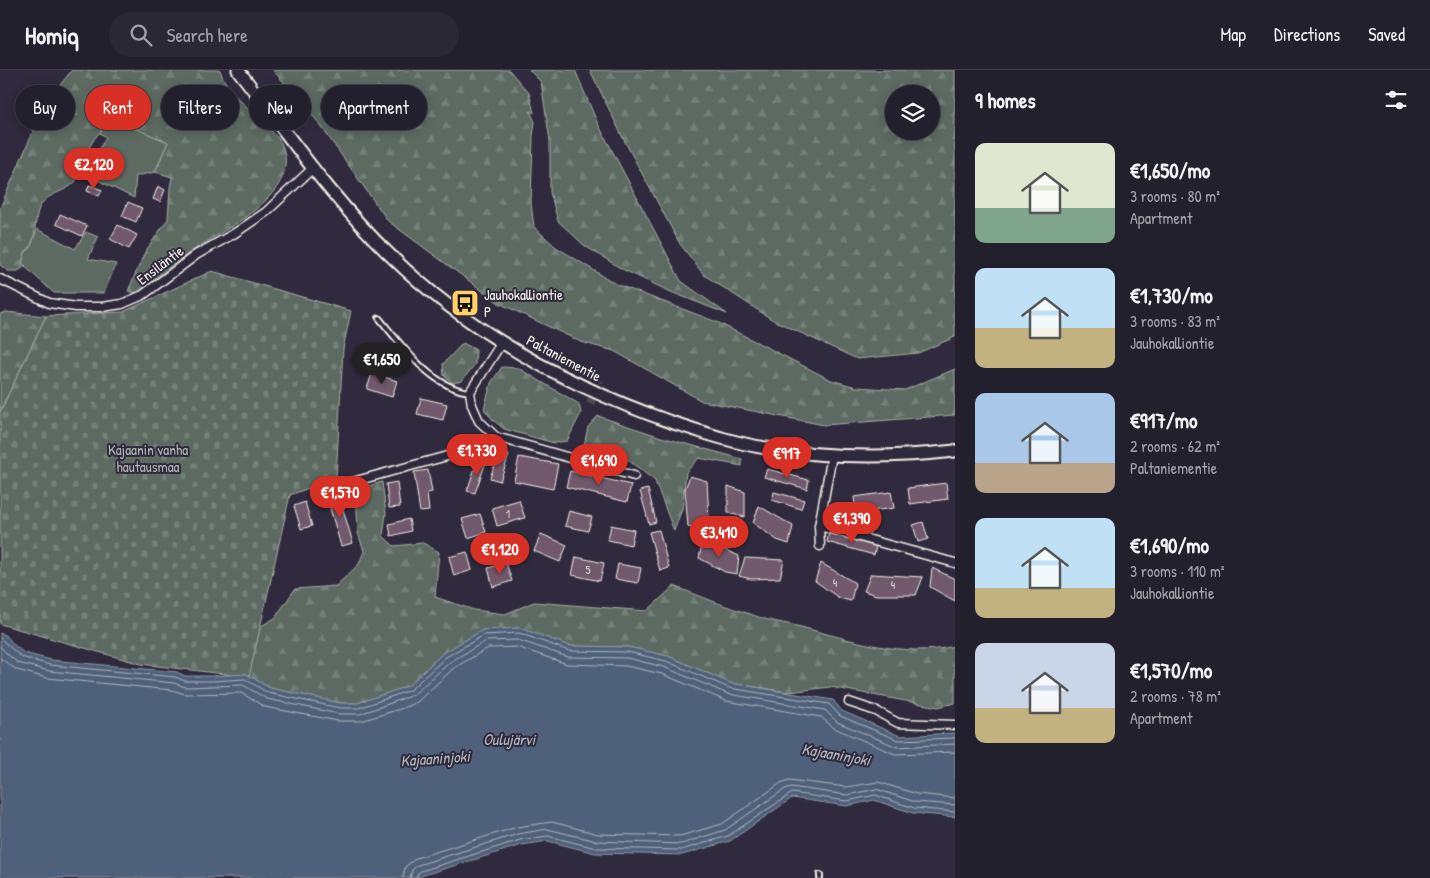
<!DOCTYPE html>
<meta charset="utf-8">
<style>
body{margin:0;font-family:"Patrick Hand",sans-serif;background:#2b2836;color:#f1f3f6;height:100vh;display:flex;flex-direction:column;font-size:19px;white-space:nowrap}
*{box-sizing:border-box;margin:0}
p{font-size:16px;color:#a3a3aa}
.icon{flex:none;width:28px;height:28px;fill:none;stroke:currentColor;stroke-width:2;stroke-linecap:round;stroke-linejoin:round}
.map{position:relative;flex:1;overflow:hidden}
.panel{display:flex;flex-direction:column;background:#23202e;width:475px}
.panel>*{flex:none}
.banner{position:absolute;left:15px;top:15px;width:475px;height:45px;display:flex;gap:10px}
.controls{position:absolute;left:885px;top:15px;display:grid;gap:10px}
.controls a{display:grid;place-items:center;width:55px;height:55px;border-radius:50%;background:#23202e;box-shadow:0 2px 12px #0003,0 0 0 1px #403e4a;font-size:25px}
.price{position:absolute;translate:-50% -42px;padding:0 11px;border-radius:18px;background:#d93025;color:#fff;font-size:16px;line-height:32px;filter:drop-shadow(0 1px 2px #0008)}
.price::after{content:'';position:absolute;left:50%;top:30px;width:15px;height:11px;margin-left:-8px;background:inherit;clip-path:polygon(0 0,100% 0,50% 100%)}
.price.active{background:#222;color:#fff}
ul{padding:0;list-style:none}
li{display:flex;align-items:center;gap:15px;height:125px;padding:0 20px}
li span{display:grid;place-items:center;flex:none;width:140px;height:100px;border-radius:10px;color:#555}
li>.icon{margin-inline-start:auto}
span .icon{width:60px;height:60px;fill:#fffc;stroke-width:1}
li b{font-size:21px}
h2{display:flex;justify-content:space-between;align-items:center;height:60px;padding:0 20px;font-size:21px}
.chip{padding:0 18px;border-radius:22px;background:#23202e;box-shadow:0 2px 12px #0003,0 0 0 1px #403e4a;font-size:18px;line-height:45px}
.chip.active{background:#d93025;color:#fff}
header{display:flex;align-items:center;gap:30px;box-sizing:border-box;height:70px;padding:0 25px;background:#23202e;border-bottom:1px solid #403e4a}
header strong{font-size:24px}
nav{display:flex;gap:28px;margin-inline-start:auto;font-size:18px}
.search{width:350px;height:45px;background:#2b2836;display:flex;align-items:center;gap:12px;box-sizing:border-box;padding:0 18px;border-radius:28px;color:#a3a3aa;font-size:19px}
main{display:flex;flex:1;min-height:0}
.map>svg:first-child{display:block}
.green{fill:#5b6b62;stroke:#a8aea5}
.forest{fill:url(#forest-firs);stroke:#a8aea5;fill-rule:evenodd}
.cemetery{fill:url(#cemetery-stones);stroke:#a8aea5}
.water{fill:#4f617a;stroke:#919ba6}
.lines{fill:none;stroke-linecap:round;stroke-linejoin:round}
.shore{stroke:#b2b7bc;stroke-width:1}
.building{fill:#70596d;stroke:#f4f1e8}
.street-tunnel{stroke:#4d4857;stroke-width:8;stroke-dasharray:8 4;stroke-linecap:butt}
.lane-casing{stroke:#f4f1e8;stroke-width:8}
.street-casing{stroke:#f4f1e8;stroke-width:11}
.secondary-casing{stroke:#f4f1e8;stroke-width:15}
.lane{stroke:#2f2a3d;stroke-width:4}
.street{stroke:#2f2a3d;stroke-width:8}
.secondary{stroke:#2f2a3d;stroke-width:11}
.labels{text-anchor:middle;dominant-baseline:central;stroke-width:4;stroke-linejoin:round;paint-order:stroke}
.number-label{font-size:12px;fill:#d3cbc9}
.street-label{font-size:15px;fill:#f4f1e8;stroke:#2f2a3d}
.poi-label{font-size:15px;fill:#f4f1e8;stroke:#2f2a3d;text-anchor:start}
.park-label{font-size:15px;fill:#afb5ac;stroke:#2f2a3d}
.water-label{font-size:16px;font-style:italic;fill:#b2b7bc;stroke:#2f2a3d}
</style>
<header>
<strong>Homiq</strong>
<div class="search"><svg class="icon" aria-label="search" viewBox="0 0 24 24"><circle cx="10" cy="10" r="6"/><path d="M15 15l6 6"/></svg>Search here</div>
<nav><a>Map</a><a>Directions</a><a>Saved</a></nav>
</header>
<main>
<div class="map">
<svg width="955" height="808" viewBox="0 0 955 808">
<defs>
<pattern id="forest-firs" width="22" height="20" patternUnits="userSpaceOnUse" patternTransform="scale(1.25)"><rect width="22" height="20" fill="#5b6b62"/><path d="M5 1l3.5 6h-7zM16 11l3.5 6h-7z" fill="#738178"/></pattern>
<pattern id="cemetery-stones" width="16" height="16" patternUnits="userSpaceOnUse" patternTransform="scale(1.25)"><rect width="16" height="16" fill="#5b6b62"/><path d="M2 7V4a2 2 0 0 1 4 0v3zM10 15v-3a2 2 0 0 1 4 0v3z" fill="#738178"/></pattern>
</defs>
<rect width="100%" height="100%" fill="#2f2a3d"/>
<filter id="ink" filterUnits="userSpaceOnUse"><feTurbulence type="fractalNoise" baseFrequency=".02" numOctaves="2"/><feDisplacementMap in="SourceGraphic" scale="10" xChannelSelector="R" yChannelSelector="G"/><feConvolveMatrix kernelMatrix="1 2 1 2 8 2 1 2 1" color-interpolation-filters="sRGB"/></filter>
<g filter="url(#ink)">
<!-- green -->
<path class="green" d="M111 47 168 72 155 102 136 106 134 128 85 104 106 67 100 63Z
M37 159 75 179 86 162 98 167 88 189 116 194 104 223H54L22 194 25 182 30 179Z"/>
<!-- forest -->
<path class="forest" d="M72 0H220C229 29 256 40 273 63 276 66 281 71 282 75 303 127 220 160 188 184 170 196 154 210 137 223L128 221 145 182 168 149 170 118 172 107 155 102 168 72 112 49C105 57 95 66 90 76 84 87 84 102 75 112 65 123 48 122 40 136 33 150 38 173 25 182L22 193 26 196 18 201H8L0 195V138L45 34Z
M273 0H509L529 23 534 43 530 41 535 52 533 66 531 133 534 157 556 177 616 214 717 252 831 310 856 317 905 320 955 299V345L824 355 702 331 614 281 581 272 499 233 388 151 318 52Z
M529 0H575L597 52 681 211 727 244 671 222 622 199 585 176 558 151 550 122V71L541 12Z
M590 0H955V267L918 283 857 289 773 250 704 205 680 174 624 70ZM894 24H931V61H894Z
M6 242 46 246 0 342V244Z
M463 273 476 280 475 294 462 311 453 313 444 306 443 294Z
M502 297 518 298 579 334 581 343 567 371 554 373 504 359 493 350 484 339 491 313Z
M598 346 661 367 742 389V396L699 388 686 402 682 439 674 461 655 411 627 389H601L583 380 588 357Z
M382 412 386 443 383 466 394 476 423 473 439 482 435 527 474 540 505 544 534 532 647 541 674 516C700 526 726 537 753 545 768 551 785 553 801 557 851 570 903 588 955 576V633L938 637 830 617 789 622 730 613 668 586 628 577 570 576 520 558 483 560 443 583 408 616 358 633H340L270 618 246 604 261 556 275 548 295 519 336 516 359 494 364 481 358 463 356 420Z"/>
<!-- cemetery -->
<path class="cemetery" d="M212 201 351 241 343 279 336 408 290 425 249 607 141 594 0 554V342L46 246 123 242Z"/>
<!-- water -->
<path class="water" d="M520 558 570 576 628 577 668 586 730 613 833 630 842 641 900 666 955 663V747L913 743 874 730 847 736 792 728 730 771 682 785 595 783 548 771 522 775 414 808H0V563L6 565 13 574 24 583 51 590 177 602 185 606H212L246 604 270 618 340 633H358L408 616 443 583 483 560Z"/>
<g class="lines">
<!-- shore -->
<path class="shore" d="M0 568 21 587 50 595 175 607 185 611H212L245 609 268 623 340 638H359L410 620 446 587 484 565 519 563 569 581 628 582 666 591 729 618 829 634 840 646 898 670 955 668
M0 576 6 583 18 593 49 601 174 613 185 617 243 615 267 629 339 644H360L413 625 450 592 486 571 518 570 568 587 627 588 664 597 728 624 825 640 837 652 897 677 955 674
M0 588 17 600 47 608 172 620 185 624 241 623 265 637 338 651H361L403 638 417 632 454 598 488 578 517 577 567 594 626 596 662 604 726 631 821 647 834 658 895 684 955 682
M403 808 405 797 416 788 517 757 552 752 598 764 680 766 722 754 781 713 789 710 846 717 878 712 917 724 955 728
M410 808 412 800 418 795 518 764 547 759 597 771 681 774 725 760 785 719 791 717 847 725 876 719 915 732 955 735
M417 808V804L421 801 520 770 548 766 596 778 681 780 728 766 792 723 847 731 875 725 914 738 955 742"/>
</g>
<!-- building -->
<path class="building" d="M89 115 102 120 99 126 87 121Z
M158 116 165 120 160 132 153 129Z
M128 132 142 138 136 152 122 146Z
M60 144 87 156 82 166 56 154Z
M118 155 137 165 129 179 110 169Z
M372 303 397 311 392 327 367 319Z
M421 328 447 334 443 350 417 344Z
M499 382 509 385 500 411 490 408Z
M519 387 558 394 553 419 514 411Z
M478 389 486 392 475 423 467 421Z
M767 399 809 410 807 419 764 407Z
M428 400 432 422 427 423 429 441 420 442 414 402Z
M570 401 631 415 627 432 566 417Z
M690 406 707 411 709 449 705 462 688 457 685 419Z
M397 412 400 437 389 438 386 414Z
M946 413 948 429 910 434 908 418Z
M728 416 745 422V447L728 443Z
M648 419 656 452 649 454 640 421Z
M346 422 349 434 342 436 353 473 341 476 327 428Z
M774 422 804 430 801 439 772 430Z
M891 422 894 438 856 443 854 427Z
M519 430 525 448 497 456 492 438Z
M305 432 312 456 301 459 294 436Z
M759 436 793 456 789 474 777 470 753 453Z
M569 441 592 447 588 461 565 456Z
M480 444 486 462 468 468 462 449Z
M409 449 411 461 391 466 389 454Z
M923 452 928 469 918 472 913 455Z
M611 455 634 460 631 475 608 470Z
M659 460 669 498 660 501 649 462Z
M829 463 876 476 874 485 827 472Z
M541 464 567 475 560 492 534 481Z
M703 470 739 486 737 504 725 502 699 488Z
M467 482 472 500 454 506 449 487Z
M576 487 604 493 600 511 572 505Z
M745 488 784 490 780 508 751 509 739 506Z
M506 493 512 511 493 517 488 498Z
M821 493 855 513 851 531 839 528 815 511Z
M618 494 641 498 638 513 615 509Z
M932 498 955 509V531L930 517Z
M871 504 923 507 916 525H876L864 521Z"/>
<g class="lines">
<!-- street-tunnel -->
<path class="street-tunnel" d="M590 334 600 310"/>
<defs>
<path id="lane" d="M379 248C402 276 432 318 470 322
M820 808V805"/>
<path id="street" d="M0 209 49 233 76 237H102L122 234 143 225 196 185 235 163 266 142 314 97
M502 272 470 322 472 335 479 351 496 367 634 406
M334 417 480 377 496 367
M819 456 955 493
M820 476 819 456 832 385
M849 632 876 641 898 653 955 655"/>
<path id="secondary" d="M238 0C287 63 333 131 391 186 469 262 568 316 671 352 702 362 733 373 766 378 828 388 893 388 955 381"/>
</defs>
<!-- lane casing -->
<use href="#lane" class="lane-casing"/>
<!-- street casing -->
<use href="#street" class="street-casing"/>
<!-- secondary casing -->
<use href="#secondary" class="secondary-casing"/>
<!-- lane -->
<use href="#lane" class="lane"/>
<!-- street -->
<use href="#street" class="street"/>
<!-- secondary -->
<use href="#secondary" class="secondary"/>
</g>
</g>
<!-- icons -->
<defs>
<symbol id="bus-square" viewBox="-11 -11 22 22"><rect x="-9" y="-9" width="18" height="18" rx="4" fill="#ffd166" stroke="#2f2a3d"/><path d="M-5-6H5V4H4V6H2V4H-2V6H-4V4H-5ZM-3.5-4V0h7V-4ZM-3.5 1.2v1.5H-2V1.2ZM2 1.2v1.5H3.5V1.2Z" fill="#111"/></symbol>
</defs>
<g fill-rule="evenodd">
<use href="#bus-square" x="449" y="217" width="32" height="32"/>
</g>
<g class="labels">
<!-- number labels -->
<g class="number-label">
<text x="508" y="443">1</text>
<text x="588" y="499">5</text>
<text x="835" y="512">4</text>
<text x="893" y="514">4</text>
</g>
<!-- street labels -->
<g class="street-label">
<text transform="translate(160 195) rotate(-37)">Ensiläntie</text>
<text transform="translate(564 288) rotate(28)">Paltaniementie</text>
</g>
<!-- poi labels -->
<g class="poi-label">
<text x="484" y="224">Jauhokalliontie<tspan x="484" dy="17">P</tspan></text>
</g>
<!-- park labels -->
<g class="park-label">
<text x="148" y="379">Kajaanin vanha<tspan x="148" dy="17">hautausmaa</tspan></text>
</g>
<!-- water labels -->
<g class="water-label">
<text x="509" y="669">Oulujärvi</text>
<text transform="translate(836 684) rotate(10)">Kajaaninjoki</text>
<text transform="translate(435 688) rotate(-4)">Kajaaninjoki</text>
</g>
</g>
</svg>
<div class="controls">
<a><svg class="icon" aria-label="layers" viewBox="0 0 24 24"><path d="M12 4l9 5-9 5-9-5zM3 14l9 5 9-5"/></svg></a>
</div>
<b class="price" style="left:94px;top:120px">€2,120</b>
<b class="price active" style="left:382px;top:315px">€1,650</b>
<b class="price" style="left:477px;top:406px">€1,730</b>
<b class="price" style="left:787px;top:409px">€917</b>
<b class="price" style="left:599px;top:416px">€1,690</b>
<b class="price" style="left:340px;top:448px">€1,570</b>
<b class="price" style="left:852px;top:474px">€1,390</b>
<b class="price" style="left:719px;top:488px">€3,410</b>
<b class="price" style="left:500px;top:505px">€1,120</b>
<div class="banner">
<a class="chip">Buy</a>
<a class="chip active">Rent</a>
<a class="chip">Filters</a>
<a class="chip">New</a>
<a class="chip">Apartment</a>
</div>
</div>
<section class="panel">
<h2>9 homes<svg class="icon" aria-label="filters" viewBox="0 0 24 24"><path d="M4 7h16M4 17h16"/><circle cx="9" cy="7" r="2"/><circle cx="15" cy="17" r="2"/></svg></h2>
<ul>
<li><span style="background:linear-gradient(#dfe7d0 65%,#7fa58c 0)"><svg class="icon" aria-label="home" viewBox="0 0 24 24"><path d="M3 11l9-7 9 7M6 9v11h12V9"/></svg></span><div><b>€1,650/mo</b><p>3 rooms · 80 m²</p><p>Apartment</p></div></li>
<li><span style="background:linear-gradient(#bfe0f5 60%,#c2b280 0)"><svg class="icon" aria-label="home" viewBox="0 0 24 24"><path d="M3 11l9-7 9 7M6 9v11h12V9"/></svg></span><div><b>€1,730/mo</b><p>3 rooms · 83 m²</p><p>Jauhokalliontie</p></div></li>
<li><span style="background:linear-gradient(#a9c7e8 70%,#b9a48a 0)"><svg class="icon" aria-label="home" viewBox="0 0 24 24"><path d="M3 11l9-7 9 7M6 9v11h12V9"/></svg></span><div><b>€917/mo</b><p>2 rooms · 62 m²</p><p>Paltaniementie</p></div></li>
<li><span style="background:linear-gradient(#bfe0f5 70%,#c2b280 0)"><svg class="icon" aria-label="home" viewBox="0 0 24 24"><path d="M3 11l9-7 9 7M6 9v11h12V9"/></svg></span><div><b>€1,690/mo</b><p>3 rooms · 110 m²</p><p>Jauhokalliontie</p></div></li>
<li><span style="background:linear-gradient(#c9d6e8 65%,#c2b280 0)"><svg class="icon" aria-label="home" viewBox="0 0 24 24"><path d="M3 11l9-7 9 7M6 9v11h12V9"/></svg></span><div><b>€1,570/mo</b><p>2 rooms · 78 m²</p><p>Apartment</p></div></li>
</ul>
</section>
</main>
